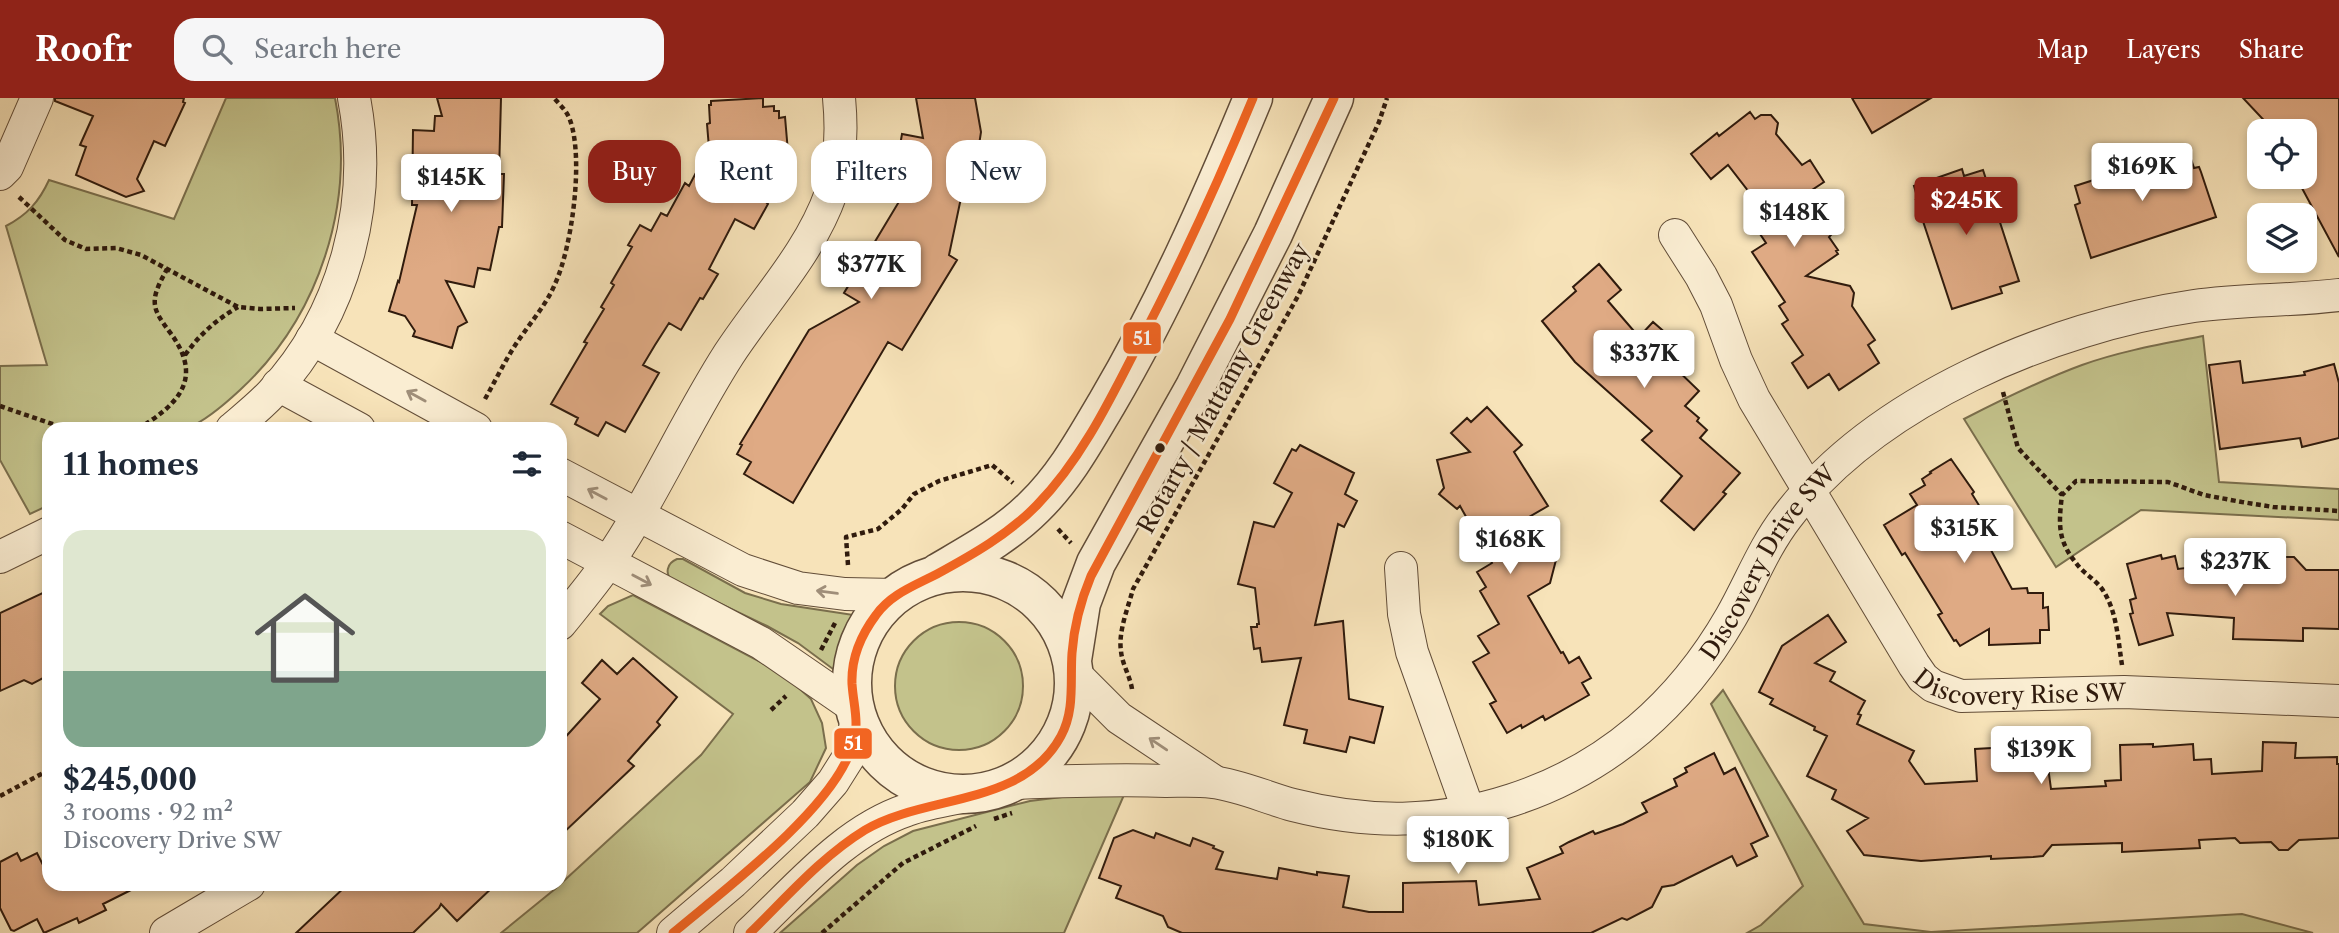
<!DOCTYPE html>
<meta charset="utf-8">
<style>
body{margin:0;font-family:"Libre Caslon Text",serif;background:#f6f6f7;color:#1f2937;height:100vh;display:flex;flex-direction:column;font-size:26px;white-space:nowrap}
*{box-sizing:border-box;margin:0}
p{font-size:23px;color:#747a83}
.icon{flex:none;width:38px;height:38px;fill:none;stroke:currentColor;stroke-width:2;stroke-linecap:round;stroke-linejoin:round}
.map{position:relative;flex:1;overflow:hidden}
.details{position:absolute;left:42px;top:324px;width:525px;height:469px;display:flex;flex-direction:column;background:#fff;border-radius:21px;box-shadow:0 4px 10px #0003}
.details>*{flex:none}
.top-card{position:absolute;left:588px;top:42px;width:665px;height:63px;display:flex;gap:14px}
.controls{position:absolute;left:2247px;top:21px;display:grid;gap:14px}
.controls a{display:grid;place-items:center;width:70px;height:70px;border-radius:14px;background:#fff;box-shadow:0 4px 10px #0003;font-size:35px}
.price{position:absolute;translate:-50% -60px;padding:0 16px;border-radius:7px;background:#fff;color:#222;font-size:23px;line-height:46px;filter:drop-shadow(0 2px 4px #0008)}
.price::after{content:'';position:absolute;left:50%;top:42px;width:21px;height:16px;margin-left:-10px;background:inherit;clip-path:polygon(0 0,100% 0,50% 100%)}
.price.selected{background:#8f2418;color:#fff}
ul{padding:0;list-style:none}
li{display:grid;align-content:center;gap:14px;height:371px;padding:0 21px}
li span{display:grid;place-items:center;height:217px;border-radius:21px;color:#555}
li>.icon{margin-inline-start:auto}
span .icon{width:126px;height:126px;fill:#fffc;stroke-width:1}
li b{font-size:30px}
h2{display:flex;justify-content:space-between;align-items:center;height:84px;padding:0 21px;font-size:30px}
.chip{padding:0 24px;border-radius:21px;background:#fff;box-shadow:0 4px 10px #0003;font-size:24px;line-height:63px}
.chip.selected{background:#8f2418;color:#fff}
header{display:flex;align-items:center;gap:42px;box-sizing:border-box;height:98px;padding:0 35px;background:#8f2418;color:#fff}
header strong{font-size:33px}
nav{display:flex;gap:38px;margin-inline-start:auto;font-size:24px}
.search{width:490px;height:63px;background:#f6f6f7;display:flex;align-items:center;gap:18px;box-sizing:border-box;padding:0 24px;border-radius:21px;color:#747a83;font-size:26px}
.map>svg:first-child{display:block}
.green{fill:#c3c28b;stroke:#7a6e4c;stroke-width:2}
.building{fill:#dfaa84;stroke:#301b0d;stroke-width:2}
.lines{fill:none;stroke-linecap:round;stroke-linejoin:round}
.minor-casing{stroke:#624d38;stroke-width:34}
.tertiary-casing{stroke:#624d38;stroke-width:41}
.path{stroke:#301b0d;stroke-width:4.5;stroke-dasharray:5 3.5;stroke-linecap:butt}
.minor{stroke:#faedd2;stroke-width:32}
.tertiary{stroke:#faedd2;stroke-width:38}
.bus-1-casing{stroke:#faedd2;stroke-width:14}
.bus-1{stroke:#f26522;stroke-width:9}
.oneway{stroke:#9f8e79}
.bus-dot{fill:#301b0d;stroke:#faedd2;stroke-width:2.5}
.labels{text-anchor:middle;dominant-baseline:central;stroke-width:5;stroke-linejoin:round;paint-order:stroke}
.street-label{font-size:24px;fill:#301b0d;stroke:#faedd2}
.line-badge{stroke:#faedd2;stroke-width:2.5}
.badge-label{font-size:19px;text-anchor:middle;font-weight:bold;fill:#fff}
</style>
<header>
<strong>Roofr</strong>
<div class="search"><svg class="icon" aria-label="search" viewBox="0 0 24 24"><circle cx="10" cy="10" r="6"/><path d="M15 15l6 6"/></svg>Search here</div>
<nav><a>Map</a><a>Layers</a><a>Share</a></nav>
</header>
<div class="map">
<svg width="2339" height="835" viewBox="0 0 2339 835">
<rect width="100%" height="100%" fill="#f7e3b9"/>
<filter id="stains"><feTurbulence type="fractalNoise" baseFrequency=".00286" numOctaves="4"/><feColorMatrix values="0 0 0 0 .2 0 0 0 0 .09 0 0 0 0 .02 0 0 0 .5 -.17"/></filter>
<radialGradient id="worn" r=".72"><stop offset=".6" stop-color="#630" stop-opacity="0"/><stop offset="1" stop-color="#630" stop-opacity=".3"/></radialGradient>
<!-- green -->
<path class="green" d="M226 0H335C356 106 319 219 240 292 225 306 207 322 188 330 178 334 162 331 151 331 117 331 83 331 49 331V407L30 416 0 362V268L47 267 6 128C27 117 39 104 49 82L174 121Z
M2203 238 2219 384 2339 391V422L2141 412 2056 469 1964 321C2003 301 2041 282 2082 267 2121 253 2162 246 2203 238Z
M677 461H683L745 495 781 506 860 518 850 536 837 574 798 545 767 528 673 483C664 476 667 465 677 461Z
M633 497 783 576 811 601 822 625 826 650 810 684 637 835H501L555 791 701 657 733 616 600 516 608 508Z
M895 588a64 64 0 1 1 128 0a64 64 0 1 1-128 0Z
M1723 592 1864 826 1931 834 2242 816 2313 835H1747L1761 827 1803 788 1711 606Z
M1086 696 1124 697 1064 835H780L857 767 884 748 913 733 1030 703Z"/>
<!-- building -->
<path class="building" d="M55 0H184L183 4 185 5 165 48 154 43 137 81 144 93 126 99 76 77 86 49 80 47 93 18 55 3Z
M437 0H501L499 76H504L502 129H499L490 172 478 170 474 189 446 183 467 224 458 229 452 250 413 238 415 233 405 218 389 213 398 183 399 184 417 107H412L413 32 434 33 435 18H442Z
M763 0V9L774 8V13H779V20L785 19 788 54 785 53 786 67 766 104 768 106 754 131 735 121 709 171 718 176 703 201 700 200 681 232 669 225 655 247 643 267 659 275 625 334 606 324 598 338 575 326 578 320 551 306 587 245 584 244 604 211 601 209 614 187 611 185 632 149 628 147 640 127 651 133 661 115 667 118 685 85 689 88 709 50 707 26 710 25 709 7H711V3Z
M916 0H975L981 34 979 47 983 48 979 69 972 68 970 76H966L949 157 957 162 902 252 888 244 793 405 744 376 751 364 737 356 742 347 740 346 809 232 859 204 844 195 900 102 891 100 902 36 923 40Z
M1852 0H1931L1872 35Z
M2243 0H2339V159L2296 79H2305V33H2274Z
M1750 14 1755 21 1761 17H1771L1778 25 1776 36 1802 67 1810 62 1824 84 1809 94 1817 105 1813 108 1832 136 1829 139 1838 152 1836 153 1838 156 1806 178 1850 188 1854 195 1852 208 1875 242 1868 247 1879 265 1839 292 1829 276 1808 290 1792 265 1803 257 1782 226 1788 222 1779 208 1785 204 1752 154 1766 145 1746 115 1759 107 1728 67 1711 81 1691 56 1717 35 1719 38Z
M2188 52 2194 70 2199 69 2201 74 2216 119 2091 160 2075 107 2080 105 2075 88Z
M1962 71 1964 78 1983 72 2019 183 2000 189 2002 195 1952 211 1916 102H1918L1914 88Z
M1599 166 1621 192 1608 203 1639 239 1653 224 1684 251 1671 266 1699 293 1685 308 1699 320 1697 323 1707 332 1700 340 1740 375 1723 394 1726 396 1694 432 1661 403 1682 378 1642 342 1652 333 1575 264 1542 223 1576 193 1573 189Z
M2240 263 2243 285 2305 277 2304 274 2334 266 2339 285V340L2302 349 2300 340 2220 351 2209 267Z
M1487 309 1522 347 1514 354 1548 408 1522 423 1543 458 1556 462 1550 485 1528 498 1561 555 1563 554 1569 565 1579 559 1591 580 1582 585 1589 597 1545 622 1543 618 1522 630 1521 627 1507 635 1490 606 1496 603 1473 564 1489 555 1478 538 1499 526 1480 493 1486 489 1477 474 1492 465 1460 408 1457 411 1439 396 1444 390 1437 362 1470 354 1451 335 1467 320 1471 324Z
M1300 347 1354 375 1345 396 1357 403 1344 429 1338 426 1315 527 1343 523 1349 601 1383 609 1374 645 1350 639 1346 654 1304 645 1307 632 1284 627 1301 560 1262 564 1260 550 1254 551 1251 529H1257V526H1259L1255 490 1238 486 1254 424 1274 429 1292 395 1274 385 1292 351 1296 353Z
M1951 361 1974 394 1972 396 1980 409 1977 412 1992 437 1985 441 2012 491 2027 490 2028 495H2043V510L2048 509 2049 532H2040V545L1989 547V531L1960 548 1956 542 1954 543 1938 517 1942 515 1905 455 1902 457 1884 427 1917 407 1910 396 1925 387 1922 381 1931 375 1930 374Z
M2161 457 2162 461 2175 458 2178 471 2226 465 2245 466 2249 470H2272L2284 459H2294L2306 472H2339V531L2303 530V543L2233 541 2234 520 2167 515 2173 537 2139 547 2130 516 2133 515 2130 502 2136 500 2127 466Z
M49 492V577L32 586 24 582 0 593V515Z
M1828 517 1846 544 1815 565 1835 574 1830 583 1865 603 1858 616 1861 617 1857 626 1914 653 1909 663 1925 686 1977 683 1975 651 2009 649V653L2039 652V654H2046L2051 691 2106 688 2105 683 2121 682 2120 647 2153 646V649L2193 646 2194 662 2211 661 2212 676 2262 673 2263 644 2296 645 2295 660 2337 659V666H2339V740L2299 742 2288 752H2279L2271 744 2240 745 2235 740 2199 742 2200 750 2122 754V745L2052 747 2043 758 2033 759 1991 761V758L1921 763 1864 757 1847 733 1868 720 1832 701 1836 692 1807 678 1827 638 1814 632 1815 629 1770 606 1773 601 1759 594 1782 548Z
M633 560 677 599 657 624 660 627 628 663 634 668 560 738V645L600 601 582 585 602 562 617 576Z
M1714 655 1724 676 1735 670 1768 738 1751 746 1757 758 1737 768 1732 758 1674 787 1662 789 1652 809 1627 822 1622 820 1591 835H1182L1168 829 1163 818 1116 800 1121 788 1099 780 1114 740 1133 732 1154 740 1156 735 1190 748 1193 740 1214 748 1213 750 1223 754 1216 771 1277 781 1279 770 1317 777V774L1349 778 1343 809 1369 814H1403V785L1476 783 1479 807 1540 801 1527 770 1563 755 1560 749 1569 744 1593 733 1595 736 1623 726 1647 714 1642 705 1677 688 1674 681 1687 674 1685 670Z
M17 755 21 763 37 755 49 779V786H143L103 806 106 812 79 825 77 820 44 835 37 821 14 833 11 832 0 810V764Z
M348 786H496L457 823 441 806 439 810 413 835H296Z"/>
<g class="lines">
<defs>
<g id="minor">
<path d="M0 76 7 69 37 0"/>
<path id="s1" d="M1675 137 1701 178 1716 207 1736 262 1754 301 1914 567 1923 580 1933 588 1961 598 2124 594 2339 603"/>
<path d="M312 241 476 331"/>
<path d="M278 287 359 331"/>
<path d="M232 331C246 319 260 308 272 295 345 216 374 104 354 0"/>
<path d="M560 376 743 472 798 490 845 496 895 497"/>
<path d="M560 439 761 545 854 609"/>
<path d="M0 459 49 435"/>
<path d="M1401 470 1404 516 1412 554 1469 714"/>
<path d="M560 526C577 505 594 485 609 463 654 397 686 323 729 256 763 204 810 155 831 95 841 65 842 31 839 0"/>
<path d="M1075 576 1119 620 1215 684"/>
<path id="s2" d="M1013 685C1064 683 1115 681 1166 683 1181 683 1197 682 1212 684 1239 687 1267 700 1293 707 1368 726 1438 726 1512 702 1608 671 1681 606 1731 519 1750 486 1763 450 1787 419 1876 302 2051 229 2194 208 2242 201 2291 203 2339 197"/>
<path d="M166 835 249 786"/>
<path d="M673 835 733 784 805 716 833 684 850 657 857 620"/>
<path d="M750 835C797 791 844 733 907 712 929 704 954 701 976 696"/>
</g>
<path id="tertiary" d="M852 585a111 111 0 1 1 222 0a111 111 0 1 1-222 0Z
M938 475C972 455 1006 437 1034 409 1065 379 1085 342 1107 305 1164 208 1210 104 1253 0
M1072 562 1081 505 1096 465 1195 289 1273 136 1334 0"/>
</defs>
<!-- minor casing -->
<use href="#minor" class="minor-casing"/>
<!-- tertiary casing -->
<use href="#tertiary" class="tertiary-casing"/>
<!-- path -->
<path class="path" d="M19 99 65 142 86 151 116 150 141 157 238 209 260 211 295 210
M185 257C200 236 216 222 238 209
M2003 294 2018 350 2062 397
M485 301C497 280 508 256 523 236 534 220 547 205 555 186 572 149 584 61 570 22 567 13 560 7 554 0
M0 308 67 331
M138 331C175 308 203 284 174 240 168 231 156 218 155 207 153 195 162 181 167 171
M1058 431 1071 445
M848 467 846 439 878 431 902 411 914 396 939 383 992 367 1013 385
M821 552 836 523
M2122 567C2118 542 2117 515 2104 494 2099 485 2088 478 2081 471 2058 445 2058 430 2062 397L2076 383 2168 384 2204 397 2242 404 2273 409 2339 413
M1132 591C1130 578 1122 566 1121 553 1118 534 1128 510 1133 491L1298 198 1379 24 1387 0
M771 612 786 598
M0 698 49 672
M994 721 1012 715
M822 835 903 765 976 728"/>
<!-- minor -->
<use href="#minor" class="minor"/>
<!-- tertiary -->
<use href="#tertiary" class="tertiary"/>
<defs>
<path id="bus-1" d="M673 835C724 792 827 715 850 654 861 626 854 613 852 586 851 561 861 537 876 517 891 496 914 488 937 476 972 457 1009 436 1037 407 1079 364 1107 308 1134 255 1178 172 1217 87 1253 0
M750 835C786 800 821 759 865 732 926 696 1023 709 1061 638 1075 612 1070 584 1072 555 1074 528 1081 502 1091 478L1230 221 1334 0"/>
</defs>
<!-- bus-1 casing -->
<use href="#bus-1" class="bus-1-casing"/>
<!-- bus-1 -->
<use href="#bus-1" class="bus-1"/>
</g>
<!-- one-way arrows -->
<defs><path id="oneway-shaft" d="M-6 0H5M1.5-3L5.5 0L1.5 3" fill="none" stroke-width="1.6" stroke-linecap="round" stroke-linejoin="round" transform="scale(1.75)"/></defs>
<g class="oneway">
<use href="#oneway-shaft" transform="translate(416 298) rotate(-151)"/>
<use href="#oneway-shaft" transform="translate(597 396) rotate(-152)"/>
<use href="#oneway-shaft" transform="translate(642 482) rotate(28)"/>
<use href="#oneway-shaft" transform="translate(827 494) rotate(-172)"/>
<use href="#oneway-shaft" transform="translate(1158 646) rotate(-146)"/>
</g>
<!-- markers -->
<circle class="bus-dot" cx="1160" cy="350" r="6"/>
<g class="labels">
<!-- street labels -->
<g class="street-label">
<text transform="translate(1223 290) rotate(-61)">Rotarty / Mattamy Greenway</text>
<text stroke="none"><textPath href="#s2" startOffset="864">Discovery Drive SW</textPath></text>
<text stroke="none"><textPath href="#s1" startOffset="609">Discovery Rise SW</textPath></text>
</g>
</g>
<g class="line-badge">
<rect x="1122" y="223" width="40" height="34" rx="7" fill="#f26522"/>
<rect x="833" y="629" width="40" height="33" rx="7" fill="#f26522"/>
</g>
<g class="badge-label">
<text x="1142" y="247">51</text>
<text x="853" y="652">51</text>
</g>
<rect width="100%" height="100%" filter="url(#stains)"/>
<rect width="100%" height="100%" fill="url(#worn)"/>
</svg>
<div class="controls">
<a><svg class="icon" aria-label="locate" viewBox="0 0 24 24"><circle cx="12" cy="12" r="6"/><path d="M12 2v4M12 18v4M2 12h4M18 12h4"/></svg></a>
<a><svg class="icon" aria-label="layers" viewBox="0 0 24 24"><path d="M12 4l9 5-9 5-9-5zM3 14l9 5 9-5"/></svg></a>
</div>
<b class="price" style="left:2142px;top:105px">$169K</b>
<b class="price" style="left:451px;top:116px">$145K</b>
<b class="price selected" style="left:1966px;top:139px">$245K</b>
<b class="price" style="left:1794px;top:151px">$148K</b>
<b class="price" style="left:871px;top:203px">$377K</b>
<b class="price" style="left:1644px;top:292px">$337K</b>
<b class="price" style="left:1964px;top:467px">$315K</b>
<b class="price" style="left:1510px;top:478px">$168K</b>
<b class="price" style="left:2235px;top:500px">$237K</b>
<b class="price" style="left:2041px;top:688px">$139K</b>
<b class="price" style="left:1458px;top:778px">$180K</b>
<div class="top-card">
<a class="chip selected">Buy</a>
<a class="chip">Rent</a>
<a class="chip">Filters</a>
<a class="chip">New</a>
</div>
<section class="details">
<h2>11 homes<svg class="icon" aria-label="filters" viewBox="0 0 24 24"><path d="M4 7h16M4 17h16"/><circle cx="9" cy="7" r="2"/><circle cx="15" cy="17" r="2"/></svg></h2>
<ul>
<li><span style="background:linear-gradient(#dfe7d0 65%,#7fa58c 0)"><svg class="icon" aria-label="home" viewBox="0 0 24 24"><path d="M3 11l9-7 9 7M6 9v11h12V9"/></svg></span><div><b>$245,000</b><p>3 rooms · 92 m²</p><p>Discovery Drive SW</p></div></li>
</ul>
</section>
</div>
